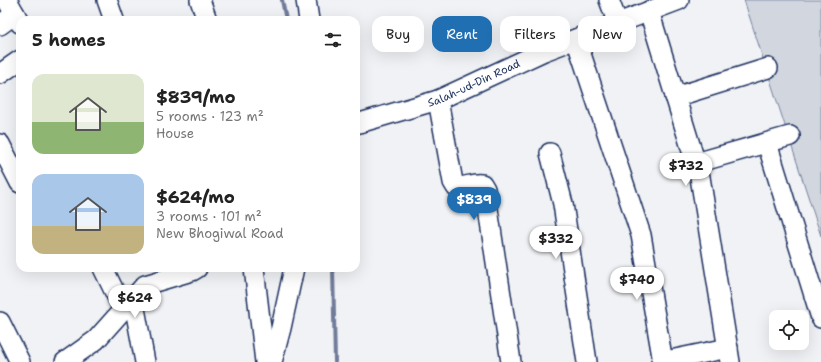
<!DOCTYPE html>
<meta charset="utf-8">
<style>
body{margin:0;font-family:"Shantell Sans",sans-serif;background:#f2f2f2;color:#222;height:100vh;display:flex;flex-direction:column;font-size:15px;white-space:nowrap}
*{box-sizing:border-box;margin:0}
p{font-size:13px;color:#767676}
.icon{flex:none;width:22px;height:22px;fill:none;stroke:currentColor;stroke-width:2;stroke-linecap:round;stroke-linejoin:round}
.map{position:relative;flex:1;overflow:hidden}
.panel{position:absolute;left:16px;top:16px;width:344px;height:256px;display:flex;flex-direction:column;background:#fff;border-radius:12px;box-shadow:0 4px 16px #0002}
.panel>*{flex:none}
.guide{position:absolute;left:372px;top:16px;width:380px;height:36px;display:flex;gap:8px}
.fabs{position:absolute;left:769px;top:310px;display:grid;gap:8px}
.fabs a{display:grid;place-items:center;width:40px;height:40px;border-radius:8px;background:#fff;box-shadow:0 4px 16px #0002;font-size:20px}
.price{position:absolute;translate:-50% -34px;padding:0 9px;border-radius:14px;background:#fff;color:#222;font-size:13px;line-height:26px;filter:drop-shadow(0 1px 2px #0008)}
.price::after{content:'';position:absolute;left:50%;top:24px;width:12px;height:9px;margin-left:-6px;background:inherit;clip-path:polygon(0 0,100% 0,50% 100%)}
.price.selected{background:#1f6fb2;color:#fff}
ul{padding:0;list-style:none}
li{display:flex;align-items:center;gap:12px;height:100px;padding:0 16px}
li span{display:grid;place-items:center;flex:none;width:112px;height:80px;border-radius:12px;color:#555}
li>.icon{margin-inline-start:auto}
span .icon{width:48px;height:48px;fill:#fffc;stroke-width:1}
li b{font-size:17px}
h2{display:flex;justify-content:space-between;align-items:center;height:48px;padding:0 16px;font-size:17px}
.chip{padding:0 14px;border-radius:12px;background:#fff;box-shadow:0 4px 16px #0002;font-size:14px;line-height:36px}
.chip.selected{background:#1f6fb2;color:#fff}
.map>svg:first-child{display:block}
.green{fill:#d2d6df;stroke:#76829e}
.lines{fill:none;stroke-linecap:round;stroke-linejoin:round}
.stream{stroke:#707c9a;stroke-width:4}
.minor-casing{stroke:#1b2f5e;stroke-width:22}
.minor{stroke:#fff;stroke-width:19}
.labels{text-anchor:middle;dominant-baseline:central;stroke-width:4;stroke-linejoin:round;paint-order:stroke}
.street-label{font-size:11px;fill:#1b2f5e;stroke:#fff}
</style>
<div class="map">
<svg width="821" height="362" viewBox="0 0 821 362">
<rect width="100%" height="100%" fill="#f1f2f5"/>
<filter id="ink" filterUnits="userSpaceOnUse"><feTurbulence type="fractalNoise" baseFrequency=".025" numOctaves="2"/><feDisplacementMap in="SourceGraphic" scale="8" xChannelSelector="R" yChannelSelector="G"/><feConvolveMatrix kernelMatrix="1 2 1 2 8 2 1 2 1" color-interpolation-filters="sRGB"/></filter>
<g filter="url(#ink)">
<!-- green -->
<path class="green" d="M744 0H821V236Z"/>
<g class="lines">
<!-- stream -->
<path class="stream" d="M282 0 286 20
M333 268 335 362"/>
<defs>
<g id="minor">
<path d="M7 0 20 23"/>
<path d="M107 0 114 20"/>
<path d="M200 0 207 20"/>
<path d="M306 0 309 20"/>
<path d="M609 0 618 24"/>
<path d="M649 11 700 177 730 362"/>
<path d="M0 25 15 14"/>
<path d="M576 39 641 235 663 362"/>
<path d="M0 74 20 60"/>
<path d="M675 97 768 68"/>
<path d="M438 100 453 182 456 187C466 188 473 182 482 184L485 189 511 362"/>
<path id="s1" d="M356 124 438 100 544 51 679 0"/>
<path d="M767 143 821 318"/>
<path d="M0 144 20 183"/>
<path d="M550 153 563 204 587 362"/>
<path d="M696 163 790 136"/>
<path d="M103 268 123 309"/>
<path d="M254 268 265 362"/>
<path d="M133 298 145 362"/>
<path d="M0 322 20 362"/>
<path d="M65 362 96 340 145 285 192 271 197 268"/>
<path d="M272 362 281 328 294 268"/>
<path d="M661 362 728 348"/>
</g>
</defs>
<!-- minor casing -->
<use href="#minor" class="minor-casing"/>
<!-- minor -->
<use href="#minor" class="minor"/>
</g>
</g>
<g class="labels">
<!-- street labels -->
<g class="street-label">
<text stroke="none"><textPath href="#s1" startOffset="125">Salah-ud-Din Road</textPath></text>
</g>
</g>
</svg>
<div class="fabs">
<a><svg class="icon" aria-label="locate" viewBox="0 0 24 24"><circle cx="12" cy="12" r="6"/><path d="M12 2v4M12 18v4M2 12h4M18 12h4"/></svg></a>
</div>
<b class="price" style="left:686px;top:187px">$732</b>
<b class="price selected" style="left:474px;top:221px">$839</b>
<b class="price" style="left:556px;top:260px">$332</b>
<b class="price" style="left:637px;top:301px">$740</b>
<b class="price" style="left:135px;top:319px">$624</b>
<div class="guide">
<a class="chip">Buy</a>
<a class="chip selected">Rent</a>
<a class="chip">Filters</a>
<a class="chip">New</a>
</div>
<section class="panel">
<h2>5 homes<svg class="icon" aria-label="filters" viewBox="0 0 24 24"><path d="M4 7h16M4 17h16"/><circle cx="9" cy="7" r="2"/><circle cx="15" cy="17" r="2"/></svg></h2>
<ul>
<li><span style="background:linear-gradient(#dfe7d0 60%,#8fb573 0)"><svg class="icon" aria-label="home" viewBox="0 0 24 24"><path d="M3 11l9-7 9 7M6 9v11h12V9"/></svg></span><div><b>$839/mo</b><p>5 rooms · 123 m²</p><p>House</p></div></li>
<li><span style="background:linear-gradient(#a9c7e8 65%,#c2b280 0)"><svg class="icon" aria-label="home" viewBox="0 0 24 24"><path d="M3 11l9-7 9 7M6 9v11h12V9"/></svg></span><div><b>$624/mo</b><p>3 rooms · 101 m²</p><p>New Bhogiwal Road</p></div></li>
</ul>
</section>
</div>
